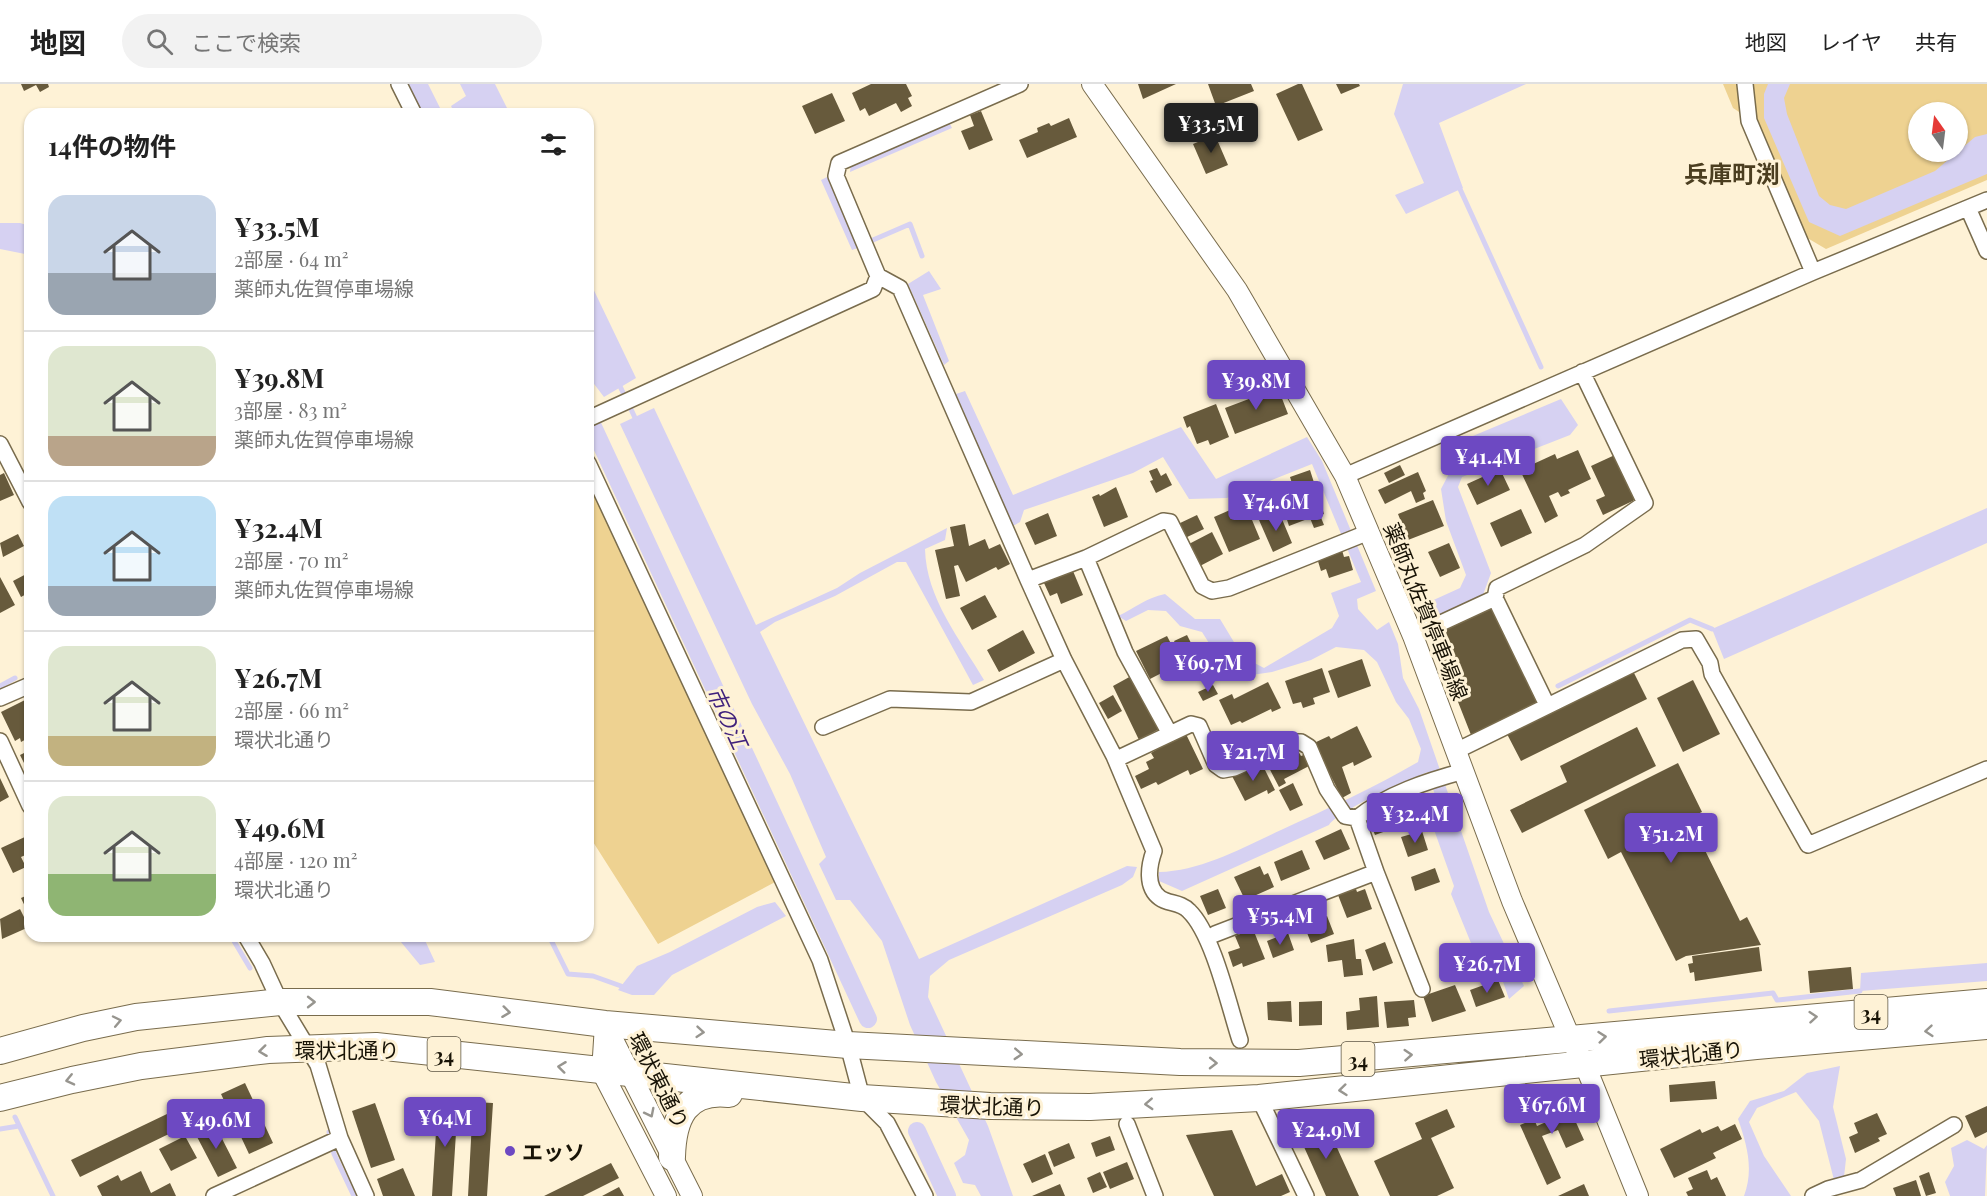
<!DOCTYPE html>
<html lang="ja">
<meta charset="utf-8">
<style>
body{margin:0;font-family:"Playfair Display","Noto Sans JP",serif;background:#f2f2f2;color:#222;height:100vh;display:flex;flex-direction:column;font-size:22px;white-space:nowrap}
*{box-sizing:border-box;margin:0}
p{font-size:20px;color:#767676}
.icon{flex:none;width:33px;height:33px;fill:none;stroke:currentColor;stroke-width:2;stroke-linecap:round;stroke-linejoin:round}
.map{position:relative;flex:1;overflow:hidden}
.sheet{position:absolute;left:24px;top:24px;width:570px;height:834px;display:flex;flex-direction:column;background:#fff;border-radius:18px;box-shadow:0 2px 4px #0004}
.sheet>*{flex:none}
.needle{width:39px;rotate:346deg}
.controls{position:absolute;left:1908px;top:18px;display:grid;gap:12px}
.controls a{display:grid;place-items:center;width:60px;height:60px;border-radius:50%;background:#fff;box-shadow:0 2px 4px #0004;font-size:30px}
.price{position:absolute;translate:-50% -51px;padding:0 14px;border-radius:6px;background:#6d49c2;color:#fff;font-size:20px;line-height:39px;filter:drop-shadow(0 2px 3px #0008)}
.price::after{content:'';position:absolute;left:50%;top:36px;width:18px;height:14px;margin-left:-9px;background:inherit;clip-path:polygon(0 0,100% 0,50% 100%)}
.price.on{background:#222;color:#fff}
ul{padding:0;list-style:none}
li{display:flex;align-items:center;gap:18px;height:150px;padding:0 24px}
li+li{border-top:2px solid #e0e0e0}
li span{display:grid;place-items:center;flex:none;width:168px;height:120px;border-radius:18px;color:#555}
li>.icon{margin-inline-start:auto}
span .icon{width:72px;height:72px;fill:#fffc;stroke-width:1}
li b{font-size:26px}
h2{display:flex;justify-content:space-between;align-items:center;height:72px;padding:0 24px;font-size:26px}
header{display:flex;align-items:center;gap:36px;box-sizing:border-box;height:84px;padding:0 30px;background:#fff;border-bottom:2px solid #e0e0e0}
header strong{font-size:28px}
nav{display:flex;gap:33px;margin-inline-start:auto;font-size:21px}
.search{width:420px;height:54px;background:#f2f2f2;display:flex;align-items:center;gap:15px;box-sizing:border-box;padding:0 21px;border-radius:33px;color:#767676;font-size:22px}
.map>svg:first-child{display:block}
.green{fill:#eed291;fill-rule:evenodd}
.water{fill:#d6d1f2}
.lines{fill:none;stroke-linecap:round;stroke-linejoin:round}
.stream{stroke:#d6d1f2;stroke-width:5}
.canal{stroke:#d6d1f2;stroke-width:18}
.building{fill:#675a3c}
.street-casing{stroke:#796c4d;stroke-width:18}
.secondary-casing{stroke:#796c4d;stroke-width:22}
.highway-casing{stroke:#796c4d;stroke-width:28}
.street{stroke:#fff;stroke-width:15}
.secondary{stroke:#fff;stroke-width:20}
.highway{stroke:#fff;stroke-width:26}
.oneway{stroke:#97958f}
.poi-dot{fill:#6d49c2;stroke:#fef2d6;stroke-width:2}
.labels{text-anchor:middle;dominant-baseline:central;stroke-width:6;stroke-linejoin:round;paint-order:stroke}
.shield{fill:#fef2d6;stroke:#5d5644;stroke-width:1.5}
.shield-label{font-size:20px;font-weight:bold;fill:#181306}
.street-label{font-size:21px;fill:#181306;stroke:#fef2d6}
.poi-label{font-size:21px;font-weight:bold;fill:#181306;stroke:#fef2d6;text-anchor:start}
.water-label{font-size:22px;font-style:italic;fill:#40227d;stroke:#fef2d6}
.quarter-label{font-size:24px;font-weight:bold;fill:#4b3e20;stroke:#fef2d6}
</style>
<header>
<strong>地図</strong>
<div class="search"><svg class="icon" aria-label="search" viewBox="0 0 24 24"><circle cx="10" cy="10" r="6"/><path d="M15 15l6 6"/></svg>ここで検索</div>
<nav><a>地図</a><a>レイヤ</a><a>共有</a></nav>
</header>
<div class="map">
<svg width="1987" height="1112" viewBox="0 0 1987 1112">
<rect width="100%" height="100%" fill="#fef2d6"/>
<!-- green -->
<path class="green" d="M1723 0H1987V96L1826 165 1804 152 1753 37 1733 24ZM1918 28H1958V68H1918Z
M597 409 777 797 658 860 588 750V413Z"/>
<!-- water -->
<path class="water" d="M460 0H495L510 30H455L451 22 466 12Z
M1403 0H1526L1439 39 1463 104 1406 130 1395 111 1424 99 1394 30Z
M1768 0H1790L1784 14 1787 30 1819 112 1830 121 1846 125 1935 87 1975 53 1987 50V90L1840 152 1809 138 1764 34V10Z
M949 38 952 44 850 88 851 80Z
M827 93 857 162 858 164 852 166 821 96Z
M0 139H20L30 142V171L0 165Z
M929 187 941 205 923 211 949 277 944 281 908 200Z
M588 194 636 294 604 313 588 292Z
M965 307 1013 411 1181 343 1216 395 1307 353 1322 377 1376 507 1357 515 1358 525 1377 546 1389 538 1398 560 1403 594 1419 625 1489 828 1524 902 1509 915 1501 892 1486 896 1451 810 1454 802 1432 740 1441 731 1428 688C1408 696 1339 726 1329 741L1182 807 1159 797V788C1201 787 1242 764 1281 746 1327 725 1373 704 1418 678L1421 665 1409 635 1396 618 1377 578 1364 566 1336 563 1311 576 1272 588 1231 594 1202 548 1180 542 1166 527 1148 526 1126 537 1118 532C1135 524 1146 514 1165 510L1195 535H1220L1243 573 1264 584 1332 544 1339 532 1331 509 1361 498 1312 380 1227 414 1189 415 1163 373 1133 389 1024 426 1020 438 1013 442 956 310Z
M1561 315 1578 341 1570 351 1462 393 1458 403 1491 489 1483 511 1434 533 1427 519 1460 504 1466 491 1446 437 1441 405 1455 378 1449 362Z
M654 324 756 541 837 504 860 489 947 444 945 456 925 465C926 514 960 555 984 596L973 601 906 478H897L835 512 775 538 760 548 919 875 1127 782 1137 783 1133 793 1122 801 949 876 930 892 928 913 988 1042 1013 1112H981L975 1101 963 1099 954 1079 965 1071 969 1056 936 998 910 941 882 857 850 816H836L819 780 826 773 790 690 752 620 620 340Z
M1987 424V459L1724 575 1712 545Z
M775 818 786 832 672 891 654 911H632L618 906 637 882 670 868 757 823Z
M396 852H423L435 878 420 881Z
M1987 879V897L1860 907 1861 889Z
M1840 982 1833 1023 1846 1075 1844 1093 1834 1096 1819 1037 1796 1008 1757 1024 1749 1038 1764 1072 1791 1112H1744C1754 1085 1747 1061 1738 1035L1750 1017 1784 1007 1807 989Z
M1967 1056 1984 1065 1987 1061 1985 1112H1950L1945 1098 1954 1082 1951 1064Z"/>
<g class="lines">
<!-- stream -->
<path class="stream" d="M1460 105 1541 283
M873 156 910 140 922 172
M618 298 637 338
M27 431 30 429
M0 602 15 594
M1558 602 1690 536 1712 545
M231 852 250 884
M549 852 568 890 593 892 621 902
M1609 927 1773 909 1777 916 1860 907
M15 1033 53 1112
M0 1045 19 1042
M329 1048 334 1070 354 1112"/>
<!-- canal -->
<path class="canal" d="M418 0 433 30
M588 332 868 935
M917 1047 947 1112"/>
</g>
<!-- building -->
<path class="building" d="M21 0H48L49 3 40 8 36 1 24 7Z
M871 0H906L912 12 908 14 912 22 901 28 896 19 869 32 865 24 860 27 852 9Z
M1138 0H1176L1143 15Z
M1208 0H1251L1254 7 1216 22Z
M1298 0H1302L1323 46 1298 57 1276 10Z
M1336 0H1359L1360 2 1341 10Z
M832 9 845 37 815 50 802 22Z
M1188 25 1191 32 1195 30 1203 46 1180 57 1172 40 1178 38 1175 32Z
M981 27 993 56 969 66 961 47 974 42 970 31Z
M1069 34 1077 53 1027 74 1019 56 1038 48 1037 44 1049 39 1051 42Z
M1215 51 1228 81 1206 90 1193 60Z
M1278 304 1288 330 1235 350 1225 324Z
M1216 320 1229 353 1210 361 1208 356 1197 360 1190 342 1187 344 1183 333Z
M1578 366 1591 395 1568 406 1570 409 1561 413 1558 408 1549 412 1558 432 1545 439 1520 386 1555 370 1557 375Z
M1617 370 1637 415 1603 431 1596 416 1605 412 1591 382Z
M1400 381 1405 391 1389 399 1384 389Z
M1157 384 1161 392 1166 389 1172 401 1156 409 1150 397 1153 396 1149 387Z
M1500 385 1510 406 1477 421 1467 400Z
M1310 386 1324 430 1320 431 1324 441 1314 444 1310 434 1289 442 1281 417 1296 412 1290 393Z
M1418 388 1426 407 1423 409 1425 415 1416 419 1411 407 1385 420 1378 406Z
M4 389 14 411 0 417V391Z
M1116 403 1128 433 1104 443 1092 413 1099 410 1100 412Z
M1433 416 1444 442 1408 456 1398 430Z
M1247 424 1260 455 1229 468 1214 433 1230 426 1232 431Z
M1521 425 1532 449 1501 463 1490 439Z
M1279 428 1292 459 1273 468 1259 436Z
M1048 429 1057 452 1035 461 1025 439Z
M1197 431 1204 445 1185 454 1178 440Z
M965 440 969 462 985 455 989 465 1000 460 1010 480 998 486 996 483 966 498 958 481 954 482 960 512 946 515 935 466 954 462 950 443Z
M1212 448 1223 470 1198 483 1187 461Z
M18 450 24 462 3 473 0 459Z
M1449 459 1460 484 1440 493 1428 468Z
M1342 466 1344 473 1349 472 1353 486 1329 494 1326 485 1321 487 1317 474Z
M1073 487 1083 511 1061 520 1057 509 1050 512 1044 499Z
M30 488V508L21 513 13 497Z
M0 493 15 521 0 529Z
M985 511 997 533 972 546 960 524Z
M1495 514 1547 621 1475 661 1449 595 1433 544Z
M1023 546 1035 569 999 588 987 566Z
M1187 551 1195 567 1182 574 1174 557Z
M1167 552 1181 579 1150 595 1136 567Z
M1362 575 1371 602 1338 614 1328 587Z
M1322 584 1330 608 1313 614 1315 620 1303 624 1301 618 1293 620 1285 597Z
M1633 587 1647 615 1521 677 1507 650Z
M1133 591 1161 644 1139 656 1113 602Z
M1693 596 1720 650 1683 668 1657 614Z
M1268 598 1281 624 1272 628 1271 625 1242 639 1240 637 1231 641 1219 616 1232 610 1234 615Z
M1213 601 1218 610 1203 617 1198 608Z
M1113 611 1122 627 1108 635 1099 619Z
M25 616 30 627V653L21 658 20 654 15 657 1 628Z
M1357 642 1372 673 1354 682 1353 678 1342 683 1351 709 1342 714 1314 659 1329 652 1331 655Z
M1637 643 1656 682 1522 749 1510 726 1567 698 1560 682Z
M1185 648 1203 685 1190 691 1188 686 1158 701 1156 698 1141 705 1135 692 1149 685 1146 678 1154 674 1151 669Z
M1296 663 1301 672 1306 670 1311 681 1284 695 1286 699 1279 703 1266 678Z
M30 666V691L20 671Z
M1261 678 1275 706 1268 710 1267 706 1245 717 1232 692Z
M1678 679 1702 728 1689 734 1740 837 1747 833 1761 861 1686 872 1676 877 1621 768 1608 775 1584 726Z
M0 694 9 713 0 718Z
M1293 699 1303 721 1290 727 1279 706Z
M1391 728 1397 743 1375 751 1371 741 1375 734Z
M1341 745 1350 765 1324 776 1315 757Z
M1422 747 1428 766 1408 773 1401 753Z
M27 752 30 769 21 773 26 783 13 789 1 764Z
M1302 766 1310 785 1281 797 1274 778Z
M1260 782 1264 791 1268 789 1274 803 1245 816 1234 793Z
M1435 784 1440 798 1415 807 1411 793Z
M1218 805 1226 824 1208 831 1200 812Z
M1356 805 1357 808 1365 805 1372 825 1347 834 1338 811Z
M30 810V833L21 814Z
M20 825 29 843 2 855 0 835Z
M1327 832 1334 850 1311 859 1304 841Z
M1253 845 1265 875 1243 883 1242 879 1233 883 1228 868 1240 864 1235 852Z
M1288 849 1294 866 1273 874 1267 857Z
M1354 855 1356 875H1361L1363 891 1344 893 1342 876 1328 878 1326 861Z
M1385 858 1393 879 1373 887 1365 866Z
M1759 863 1762 887 1695 897 1694 888 1690 889 1688 880 1693 879 1692 872Z
M1851 883 1853 905 1810 909 1808 887Z
M1498 896 1505 913 1476 923 1470 906Z
M1455 901 1466 927 1432 938 1423 912Z
M1377 912 1379 943 1347 946 1346 928 1360 926 1359 914Z
M1414 916 1416 933 1408 934 1409 942 1387 944 1384 918Z
M1291 917 1292 938 1268 936 1267 918Z
M1322 917V941L1299 942V918Z
M1715 997 1717 1015 1670 1018 1669 1001Z
M245 999 273 1059 249 1070 221 1010Z
M1555 1010 1564 1012 1584 1056 1566 1064 1558 1046 1542 1052 1561 1094 1547 1101 1520 1041 1534 1035 1537 1042 1553 1035 1543 1012Z
M438 1016 458 1017 452 1112H432Z
M473 1018 493 1019 487 1112H468Z
M375 1019 395 1076 371 1084 352 1027Z
M1987 1022V1048L1975 1054 1965 1032Z
M1447 1025 1455 1043 1431 1054 1454 1104 1437 1112H1390L1374 1077 1422 1055 1415 1039Z
M1877 1029 1887 1050 1878 1054 1880 1057 1855 1069 1849 1053 1858 1049 1854 1039Z
M167 1030 175 1047 80 1093 71 1076Z
M1323 1033 1359 1112H1326L1296 1045Z
M214 1039 237 1084 218 1093 195 1049Z
M1735 1040 1742 1055 1713 1069 1716 1074 1674 1094 1660 1065 1700 1045 1702 1049 1718 1042 1721 1047Z
M1232 1046 1256 1102 1282 1090 1290 1108 1281 1112H1214L1186 1051Z
M185 1052 197 1074 171 1087 159 1065Z
M1110 1052 1115 1066 1096 1073 1091 1059Z
M1069 1059 1075 1074 1054 1083 1048 1068Z
M1045 1070 1053 1090 1032 1099 1023 1080Z
M1127 1078 1134 1095 1110 1105 1103 1088Z
M611 1079 619 1094 583 1112H544Z
M403 1084 415 1112H383L377 1095Z
M1707 1086 1711 1096 1717 1093 1726 1112H1688L1686 1108 1693 1105 1688 1094Z
M141 1087 151 1109 170 1099 176 1112H102L97 1102 118 1091 121 1097Z
M1100 1088 1107 1103 1093 1109 1087 1094Z
M1929 1088 1936 1109 1926 1112 1919 1092Z
M1916 1096 1921 1112H1896L1893 1104Z
M1060 1100 1065 1112H1032Z
M1584 1100 1589 1112H1558Z
M619 1103 624 1112H602Z"/>
<g class="lines">
<defs>
<path id="street" d="M399 0 414 30
M1745 0 1749 37 1813 188
M1968 124 1987 167
M878 192 900 204 1028 496 1064 576 1114 672 1154 767C1149 781 1145 803 1160 814 1168 820 1181 818 1189 827 1213 850 1229 922 1240 956
M588 335 873 205 878 192 836 92 839 79 1020 0
M0 360 30 418
M588 379 820 876 848 961 862 1014 887 1039 925 1112
M1345 392 1813 188 1987 116
M1028 496 1086 474
M1495 514 1547 621
M1413 552 1495 514 1497 504 1585 461 1645 419 1582 288
M0 614 30 601
M823 643 890 615 971 618 1064 576
M1170 650 1125 568 1086 474 1163 437 1170 438 1202 502 1212 507 1229 504 1369 448
M0 657 30 722
M1456 667 1682 556 1696 555 1710 579 1712 590 1808 761 1987 685
M1114 672 1121 673 1191 640 1199 642 1216 681 1223 686 1234 684 1294 658H1301L1309 663 1327 705 1345 732 1357 734
M1376 788 1422 905
M1215 850 1376 788 1357 734C1387 710 1427 697 1464 687
M246 852 262 879 280 918 318 981 340 1054 366 1112
M1259 1014 1306 1112
M1127 1040 1155 1112
M214 1112 340 1054
M1813 1112 1828 1105 1861 1096 1954 1041"/>
<path id="secondary" d="M1092 0 1237 206 1345 392 1413 552 1512 817 1571 956 1585 981 1638 1112
M605 940 692 1112
M605 941 602 988 666 1112"/>
<path id="highway" d="M0 967 83 944 136 933 280 918H430L605 940 848 961 1180 978 1299 979 1987 918
M0 1014 72 996 141 982 268 966 376 962 862 1014 990 1022 1090 1023 1259 1014 1756 962 1987 942
M672 1073C673 1035 685 1005 729 1010"/>
</defs>
<!-- street casing -->
<use href="#street" class="street-casing"/>
<!-- secondary casing -->
<use href="#secondary" class="secondary-casing"/>
<!-- highway casing -->
<use href="#highway" class="highway-casing"/>
<!-- street -->
<use href="#street" class="street"/>
<!-- secondary -->
<use href="#secondary" class="secondary"/>
<!-- highway -->
<use href="#highway" class="highway"/>
</g>
<!-- one-way arrows -->
<defs><path id="oneway-chevron" d="M-2-3.5L2.5 0L-2 3.5" fill="none" stroke-width="1.6" stroke-linecap="round" stroke-linejoin="round" transform="scale(1.5)"/></defs>
<g class="oneway">
<use href="#oneway-chevron" transform="translate(311 918)"/>
<use href="#oneway-chevron" transform="translate(506 928) rotate(7)"/>
<use href="#oneway-chevron" transform="translate(1813 933) rotate(-5)"/>
<use href="#oneway-chevron" transform="translate(117 937) rotate(-12)"/>
<use href="#oneway-chevron" transform="translate(1929 947) rotate(175)"/>
<use href="#oneway-chevron" transform="translate(700 948) rotate(5)"/>
<use href="#oneway-chevron" transform="translate(1602 953) rotate(-6)"/>
<use href="#oneway-chevron" transform="translate(263 967) rotate(173)"/>
<use href="#oneway-chevron" transform="translate(1018 970) rotate(3)"/>
<use href="#oneway-chevron" transform="translate(1408 971) rotate(-4)"/>
<use href="#oneway-chevron" transform="translate(1213 979) rotate(1)"/>
<use href="#oneway-chevron" transform="translate(562 983) rotate(-173)"/>
<use href="#oneway-chevron" transform="translate(70 996) rotate(167)"/>
<use href="#oneway-chevron" transform="translate(1343 1006) rotate(174)"/>
<use href="#oneway-chevron" transform="translate(1149 1020) rotate(177)"/>
<use href="#oneway-chevron" transform="translate(650 1029) rotate(63)"/>
</g>
<!-- markers -->
<circle class="poi-dot" cx="510" cy="1067" r="6"/>
<g class="labels">
<!-- shield labels -->
<g class="shield">
<rect x="1854.5" y="911" width="33" height="34" rx="4.5"/>
<rect x="427.5" y="953" width="33" height="34" rx="4.5"/>
<rect x="1341.5" y="958" width="33" height="34" rx="4.5"/>
</g>
<g class="shield-label">
<text x="1871" y="928">34</text>
<text x="444" y="970">34</text>
<text x="1358" y="975">34</text>
</g>
<!-- street labels -->
<g class="street-label">
<text transform="translate(1427 527) rotate(68)">薬師丸佐賀停車場線</text>
<text x="347" y="965">環状北通り</text>
<text transform="translate(1691 969) rotate(-6)">環状北通り</text>
<text transform="translate(660 996) rotate(63)">環状東通り</text>
<text transform="translate(992 1021) rotate(2)">環状北通り</text>
</g>
<!-- poi labels -->
<g class="poi-label">
<text x="522" y="1067">エッソ</text>
</g>
<!-- water labels -->
<g class="water-label">
<text transform="translate(728 633) rotate(65)">市の江</text>
</g>
<!-- quarter labels -->
<g class="quarter-label">
<text x="1732" y="89">兵庫町渕</text>
</g>
</g>
</svg>
<div class="controls">
<a><svg class="needle" viewBox="-14 -14 28 28"><path d="M0-13l5 13h-10z" fill="#e53935"/><path d="M0 13l5-13h-10z" fill="#767676"/></svg></a>
</div>
<b class="price on" style="left:1211px;top:70px">¥33.5M</b>
<b class="price" style="left:1256px;top:327px">¥39.8M</b>
<b class="price" style="left:1488px;top:403px">¥41.4M</b>
<b class="price" style="left:1276px;top:448px">¥74.6M</b>
<b class="price" style="left:1208px;top:609px">¥69.7M</b>
<b class="price" style="left:1253px;top:698px">¥21.7M</b>
<b class="price" style="left:1415px;top:760px">¥32.4M</b>
<b class="price" style="left:1671px;top:780px">¥51.2M</b>
<b class="price" style="left:1280px;top:862px">¥55.4M</b>
<b class="price" style="left:1487px;top:910px">¥26.7M</b>
<b class="price" style="left:1552px;top:1051px">¥67.6M</b>
<b class="price" style="left:445px;top:1064px">¥64M</b>
<b class="price" style="left:216px;top:1066px">¥49.6M</b>
<b class="price" style="left:1326px;top:1076px">¥24.9M</b>
<section class="sheet">
<h2>14件の物件<svg class="icon" aria-label="filters" viewBox="0 0 24 24"><path d="M4 7h16M4 17h16"/><circle cx="9" cy="7" r="2"/><circle cx="15" cy="17" r="2"/></svg></h2>
<ul>
<li><span style="background:linear-gradient(#c9d6e8 65%,#9aa5b1 0)"><svg class="icon" aria-label="home" viewBox="0 0 24 24"><path d="M3 11l9-7 9 7M6 9v11h12V9"/></svg></span><div><b>¥33.5M</b><p>2部屋 · 64 m²</p><p>薬師丸佐賀停車場線</p></div></li>
<li><span style="background:linear-gradient(#dfe7d0 75%,#b9a48a 0)"><svg class="icon" aria-label="home" viewBox="0 0 24 24"><path d="M3 11l9-7 9 7M6 9v11h12V9"/></svg></span><div><b>¥39.8M</b><p>3部屋 · 83 m²</p><p>薬師丸佐賀停車場線</p></div></li>
<li><span style="background:linear-gradient(#bfe0f5 75%,#9aa5b1 0)"><svg class="icon" aria-label="home" viewBox="0 0 24 24"><path d="M3 11l9-7 9 7M6 9v11h12V9"/></svg></span><div><b>¥32.4M</b><p>2部屋 · 70 m²</p><p>薬師丸佐賀停車場線</p></div></li>
<li><span style="background:linear-gradient(#dfe7d0 75%,#c2b280 0)"><svg class="icon" aria-label="home" viewBox="0 0 24 24"><path d="M3 11l9-7 9 7M6 9v11h12V9"/></svg></span><div><b>¥26.7M</b><p>2部屋 · 66 m²</p><p>環状北通り</p></div></li>
<li><span style="background:linear-gradient(#dfe7d0 65%,#8fb573 0)"><svg class="icon" aria-label="home" viewBox="0 0 24 24"><path d="M3 11l9-7 9 7M6 9v11h12V9"/></svg></span><div><b>¥49.6M</b><p>4部屋 · 120 m²</p><p>環状北通り</p></div></li>
</ul>
</section>
</div>
